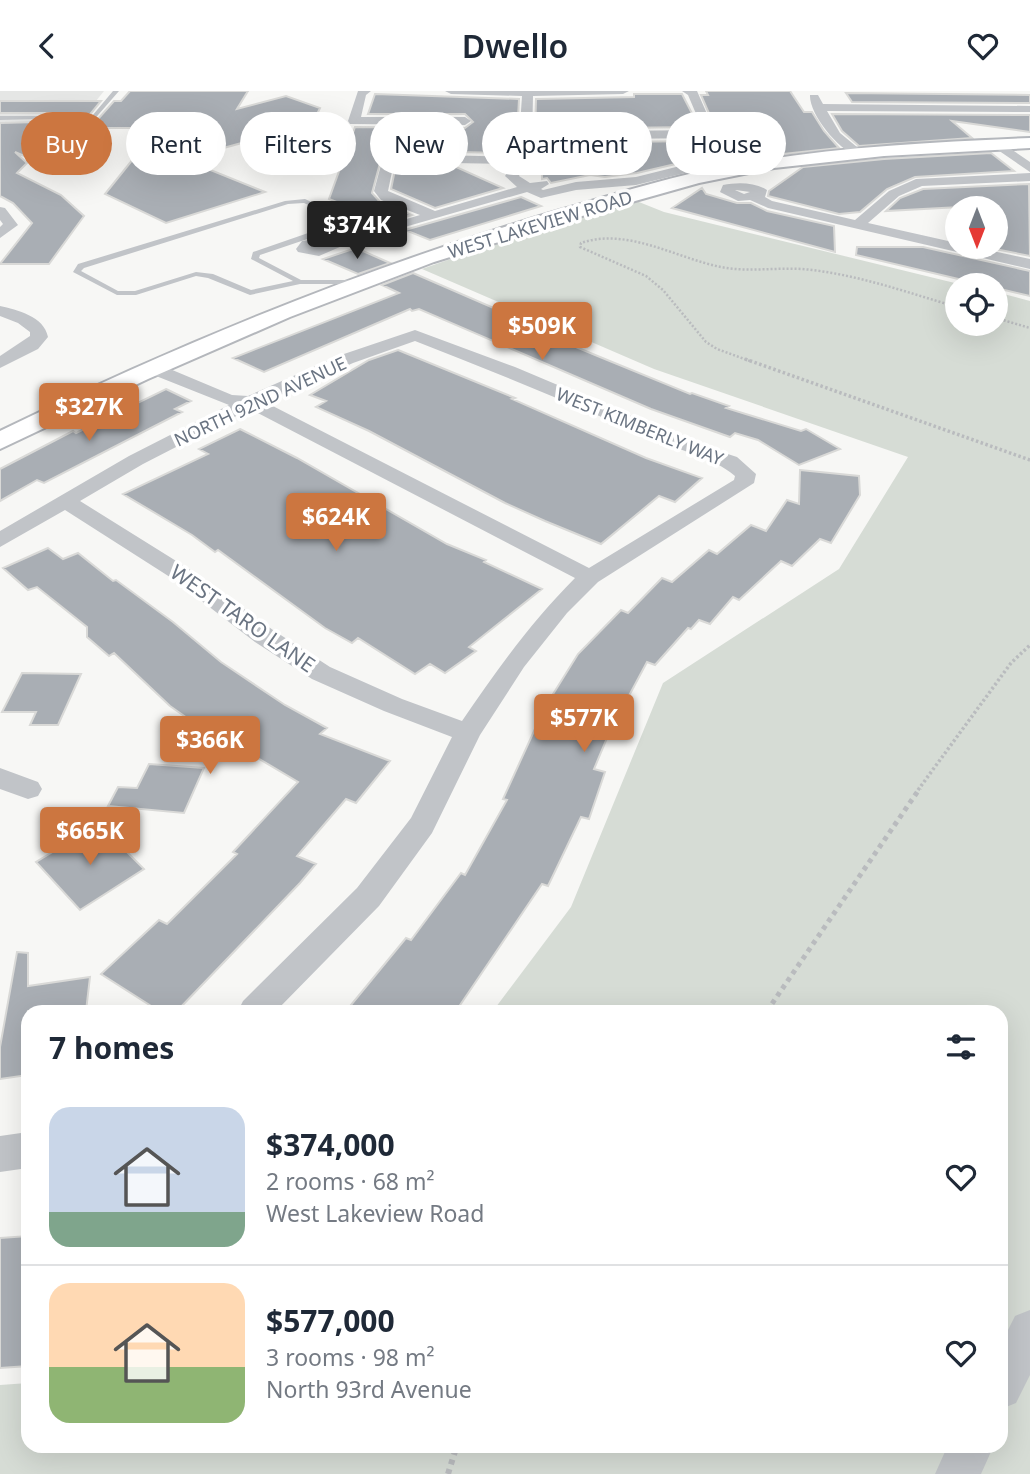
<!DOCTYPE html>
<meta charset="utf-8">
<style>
body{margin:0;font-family:"Noto Sans",sans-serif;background:#f6f6f7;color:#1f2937;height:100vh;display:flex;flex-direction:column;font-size:26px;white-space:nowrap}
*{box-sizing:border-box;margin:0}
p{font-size:23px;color:#747a83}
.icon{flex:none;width:38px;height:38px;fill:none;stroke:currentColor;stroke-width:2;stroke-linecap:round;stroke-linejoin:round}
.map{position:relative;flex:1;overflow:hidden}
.drawer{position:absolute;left:21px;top:914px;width:987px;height:448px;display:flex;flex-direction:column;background:#fff;border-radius:21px;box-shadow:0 7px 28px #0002}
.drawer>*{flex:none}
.hud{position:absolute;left:21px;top:21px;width:989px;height:63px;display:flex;gap:14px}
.needle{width:46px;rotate:180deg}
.tools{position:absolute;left:945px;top:105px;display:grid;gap:14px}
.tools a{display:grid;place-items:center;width:63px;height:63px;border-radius:50%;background:#fff;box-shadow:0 7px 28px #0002;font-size:35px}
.price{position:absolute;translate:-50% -60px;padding:0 16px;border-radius:7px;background:#cc7640;color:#fff;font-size:23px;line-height:46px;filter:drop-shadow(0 2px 4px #0008)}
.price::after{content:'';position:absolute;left:50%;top:42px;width:21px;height:16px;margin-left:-10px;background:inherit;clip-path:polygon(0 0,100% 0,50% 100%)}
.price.on{background:#222;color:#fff}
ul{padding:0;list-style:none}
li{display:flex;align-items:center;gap:21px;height:175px;padding:0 28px}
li+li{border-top:2px solid #e0e1e3}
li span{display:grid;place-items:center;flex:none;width:196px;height:140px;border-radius:21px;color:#555}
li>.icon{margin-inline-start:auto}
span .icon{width:84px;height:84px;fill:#fffc;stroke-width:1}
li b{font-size:30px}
h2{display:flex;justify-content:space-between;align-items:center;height:84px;padding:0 28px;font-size:30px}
.chip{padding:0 24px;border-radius:32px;background:#fff;box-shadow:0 7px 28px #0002;font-size:24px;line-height:63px}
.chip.on{background:#cc7640;color:#fff}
header{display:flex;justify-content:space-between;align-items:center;height:91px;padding:0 28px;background:#fff;font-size:32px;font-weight:600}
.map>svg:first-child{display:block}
.built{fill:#e5e6e5}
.green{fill:#d6dcd5}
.building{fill:#a9aeb4;stroke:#d9d9d7;stroke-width:2}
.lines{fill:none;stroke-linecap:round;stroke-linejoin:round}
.secondary-casing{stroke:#b4b7bc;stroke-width:4}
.path-far3{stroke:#b9bbbe;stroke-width:2.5;stroke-dasharray:2 2;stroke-linecap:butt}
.path-far2{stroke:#b9bbbe;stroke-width:3.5;stroke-dasharray:2.5 2.5;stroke-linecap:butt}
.path-far1{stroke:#b9bbbe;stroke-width:5;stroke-dasharray:4.5 4.5;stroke-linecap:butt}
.path{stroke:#b9bbbe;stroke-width:6;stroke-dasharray:5 5;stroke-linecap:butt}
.lane{fill:#c1c4c8;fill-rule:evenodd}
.street{fill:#c1c4c8;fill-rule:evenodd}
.secondary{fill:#fff;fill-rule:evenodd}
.labels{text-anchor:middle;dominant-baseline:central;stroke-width:7;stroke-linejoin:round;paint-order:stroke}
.far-street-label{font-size:18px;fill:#6a7482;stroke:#fff}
.street-label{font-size:21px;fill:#6a7482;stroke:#fff}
</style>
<header><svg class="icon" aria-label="back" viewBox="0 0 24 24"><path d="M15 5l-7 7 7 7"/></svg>Dwello<svg class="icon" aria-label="heart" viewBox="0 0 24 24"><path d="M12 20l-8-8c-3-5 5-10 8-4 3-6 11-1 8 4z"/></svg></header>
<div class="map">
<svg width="1030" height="1383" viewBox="0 0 1030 1383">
<rect width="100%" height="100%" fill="#f7f7f5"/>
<!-- built -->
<path class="built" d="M0 0H104L69 43 0 42Z"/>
<!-- green -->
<path class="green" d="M634 109 664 121 963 194H957V233H996V201L1030 210V1383H0V1294L28 1292V1354H1001V920H493L571 816 663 592 839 478 908 366 654 278 422 178 528 141Z"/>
<!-- building -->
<path class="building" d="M130 0H248L237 18 286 5 320 17 306 47H260L183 68 265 101 166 132 105 103 158 37H90L114 10H121Z
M706 0H790L804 21H812L824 40 839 57 783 63H753L763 57 727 64 701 4H708Z
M846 2 1030 4V12L852 11Z
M375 3 519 8 516 62 399 60 400 50 387 46 372 102 380 111 412 124 387 131 329 108 355 36 465 37 473 31 465 23H368Z
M634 3H682L699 36 608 37 535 45 536 8 634 6Z
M0 10H101L79 37H61L31 68 15 61 27 72 17 82 61 104 84 125 49 173H0L32 132 13 112 0 105V32L76 30 79 27 73 22H0Z
M832 23 1030 24V41L952 30 972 47 859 55 842 40Z
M704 50 710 63 680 65 684 71 637 82 605 86 590 84 551 92 547 87 542 88 541 62H534V57L608 51Z
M991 62 1014 80 915 86 887 98 860 121 839 123 768 105 769 100 803 76 884 68Z
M396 74 454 75 503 97 435 117 391 98Z
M1029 93 1030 165 985 156H996V114L886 120 900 107 923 98Z
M702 97 706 103 737 112H751L767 120 834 135 835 161 672 117Z
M521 106 541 115 430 149 405 139Z
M857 156H923L1030 180V205L996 197V194H984L856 164Z
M356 157 390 172 358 183 323 168Z
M413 182 528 232 523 234 600 266 690 303 692 302 729 315 726 317 801 340 806 338 840 358 799 374 758 349 735 342 730 346 651 318 419 218 412 220 410 218 264 281 233 267 399 202 382 194Z
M398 259 515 307 512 308 646 367 702 387 675 411 659 405 601 453 545 430 505 412 369 340 316 316 326 310 310 304 369 269Z
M166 298 191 310 175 318 182 321 44 392 37 389 0 410V378L73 340 76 342Z
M240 338 297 367 447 453 486 469 484 471 542 498 469 556 476 560 445 582 430 573 415 583 358 547 352 552 325 537 218 459 215 461 192 444 123 403 208 363 199 358Z
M800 379 859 385 860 404 831 452 820 448 792 475 781 470 739 509 733 506 710 533 699 529 691 538 688 537 655 574 647 571 623 616H620L594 678 605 681 589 728 581 726 548 795 542 793 456 920H346L406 847 411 849 461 782 465 784 507 709 503 708 545 616 578 563 621 519 628 522 662 487 672 491 709 459 717 463 751 434 766 440 787 409 799 413Z
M48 457 63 468 78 462 113 490 116 489 173 531 221 571 285 614 327 637 320 643 390 670 356 712 346 708 297 765 316 773 300 792 177 920H159L101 883 159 829 167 833 237 763 233 761 298 691 219 644 217 648 170 615 114 562 109 565 87 546V536L37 496 28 499 3 477Z
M22 582 81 583 58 634H30L36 621H2Z
M149 673 204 677 184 722 108 715 118 696 137 697Z
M99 733 144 778 80 819 36 771Z
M17 861 28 862V895L90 886 86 920H28V984L0 988V956Z
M28 1145V1275L0 1277V1147Z"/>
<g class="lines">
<defs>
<path id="secondary" d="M1030 47V57L884 65 774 77 699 92 582 125 434 171 290 226 148 288 0 358V340C181 252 366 176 560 119 619 102 678 83 738 73 835 56 933 51 1030 47Z"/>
</defs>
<!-- secondary casing -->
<use href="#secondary" class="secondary-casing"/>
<!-- path-far3 -->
<path class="path-far3" d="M996 227 1030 237
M750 270 717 258 706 251 663 199 646 185 580 156 581 152C627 136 676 167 721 176 751 182 782 175 812 179 862 185 909 202 957 216"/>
<!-- path-far2 -->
<path class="path-far2" d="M745 268 1030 369
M918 699 1011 572 1030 554"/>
<!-- path-far1 -->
<path class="path-far1" d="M767 920 920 697"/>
<!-- path -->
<path class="path" d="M448 1383 457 1354"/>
<!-- lane -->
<path class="lane" d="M113 0H119L78 47 101 48 103 51 71 50Z
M0 25H73L76 27 0 29Z
M305 108 348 128 343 136 260 164 259 167 301 189H364V193H300L250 204 208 187 196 185 136 204H117L73 181 78 173 285 110ZM304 112 340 129 337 132 253 161 251 168 293 190 251 199 213 183 196 181 135 200H118L81 180 84 177 288 113Z"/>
<!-- street -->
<path class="street" d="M358 0H371L366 4 361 26H465L471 30 465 34 350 33 348 30Z
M445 0H629L623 3 533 5 532 48 608 40 703 39 688 4 682 0H697L725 64 718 74 636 94 576 99 541 107 527 101 349 152 319 165 298 161 296 158 302 150 356 143 420 124 381 109 374 100 388 48 398 51 396 63 518 66 522 5 451 3ZM706 47 713 64 708 68 636 86 576 91 543 99 541 98 549 93 547 90 530 92 519 85 531 64 532 55 608 48ZM394 71 513 73 505 85 517 96 435 120 388 100Z
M810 4H818L823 13 1030 15V21L827 20 840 42 863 61 857 65C837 58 809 22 810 4Z
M999 50 1030 71V81L995 57 993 54Z
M1030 82V90L922 95 899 105 868 132 957 152V156H974L1030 168V178L768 117 750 109 738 110 720 101 723 94C737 91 755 91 767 99L765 106 772 110 855 129 889 100 916 88ZM735 99H736L750 101 744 103Z
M0 116 5 117 18 134 0 147V136L3 133 0 129Z
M0 215C17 219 44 225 48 246L38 258 0 277V265L30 245V241L18 232 0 225Z
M415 239 515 276 700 354 737 366 756 383 754 392 598 491 567 522 524 576 480 644 432 742 379 815 276 920H238L243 910 357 797 411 727 452 646 384 620 312 588 255 551 173 488 65 419 0 456V440L129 365 229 314 146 281 143 277 146 273H158L232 304 248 305 341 264ZM415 250C495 281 574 314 653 348 680 360 713 366 735 385L734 389 589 477 265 311 353 272ZM250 318 575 487C531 531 497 579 462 630L402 608 330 576 273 539 189 478 80 410 143 373Z
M0 677 38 691 42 698 38 705 28 708 0 698Z
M28 1041V1077L0 1081V1045Z
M1030 1219V1284L1016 1312 1001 1318V1253L1015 1225Z
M948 1354H994L981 1383H935Z"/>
<!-- secondary -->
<use href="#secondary" class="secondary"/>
</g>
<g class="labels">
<!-- far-street labels -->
<g class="far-street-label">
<text transform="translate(540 133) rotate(-17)">WEST LAKEVIEW ROAD</text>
<text transform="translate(260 310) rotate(-25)">NORTH 92ND AVENUE</text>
<text transform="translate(640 335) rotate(22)">WEST KIMBERLY WAY</text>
</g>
<!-- street labels -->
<g class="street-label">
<text transform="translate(243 527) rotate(35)">WEST TARO LANE</text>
</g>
</g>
</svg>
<div class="tools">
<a><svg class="needle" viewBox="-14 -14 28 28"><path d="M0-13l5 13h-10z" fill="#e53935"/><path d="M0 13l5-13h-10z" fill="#747a83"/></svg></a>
<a><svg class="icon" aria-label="locate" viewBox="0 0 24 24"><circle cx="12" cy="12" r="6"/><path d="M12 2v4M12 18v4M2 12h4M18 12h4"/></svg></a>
</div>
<b class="price on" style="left:357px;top:170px">$374K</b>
<b class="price" style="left:542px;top:271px">$509K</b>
<b class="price" style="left:89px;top:352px">$327K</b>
<b class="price" style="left:336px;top:462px">$624K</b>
<b class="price" style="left:584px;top:663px">$577K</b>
<b class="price" style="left:210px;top:685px">$366K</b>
<b class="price" style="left:90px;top:776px">$665K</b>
<div class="hud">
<a class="chip on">Buy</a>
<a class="chip">Rent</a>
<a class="chip">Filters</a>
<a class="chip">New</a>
<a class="chip">Apartment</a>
<a class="chip">House</a>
</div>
<section class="drawer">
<h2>7 homes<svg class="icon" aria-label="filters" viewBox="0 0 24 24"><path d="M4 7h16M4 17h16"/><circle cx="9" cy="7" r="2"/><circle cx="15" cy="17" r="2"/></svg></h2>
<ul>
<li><span style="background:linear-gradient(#c9d6e8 75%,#7fa58c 0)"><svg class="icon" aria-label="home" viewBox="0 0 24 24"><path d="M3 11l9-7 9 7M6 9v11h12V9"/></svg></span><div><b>$374,000</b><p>2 rooms · 68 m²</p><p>West Lakeview Road</p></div><svg class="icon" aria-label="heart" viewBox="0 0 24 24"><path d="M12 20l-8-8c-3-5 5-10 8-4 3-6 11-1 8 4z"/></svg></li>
<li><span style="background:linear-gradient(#ffd9b3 60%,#8fb573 0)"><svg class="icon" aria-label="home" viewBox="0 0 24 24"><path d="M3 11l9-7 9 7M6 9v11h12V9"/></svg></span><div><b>$577,000</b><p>3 rooms · 98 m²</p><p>North 93rd Avenue</p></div><svg class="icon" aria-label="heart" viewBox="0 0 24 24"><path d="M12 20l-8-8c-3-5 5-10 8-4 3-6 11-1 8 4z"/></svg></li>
</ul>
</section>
</div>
